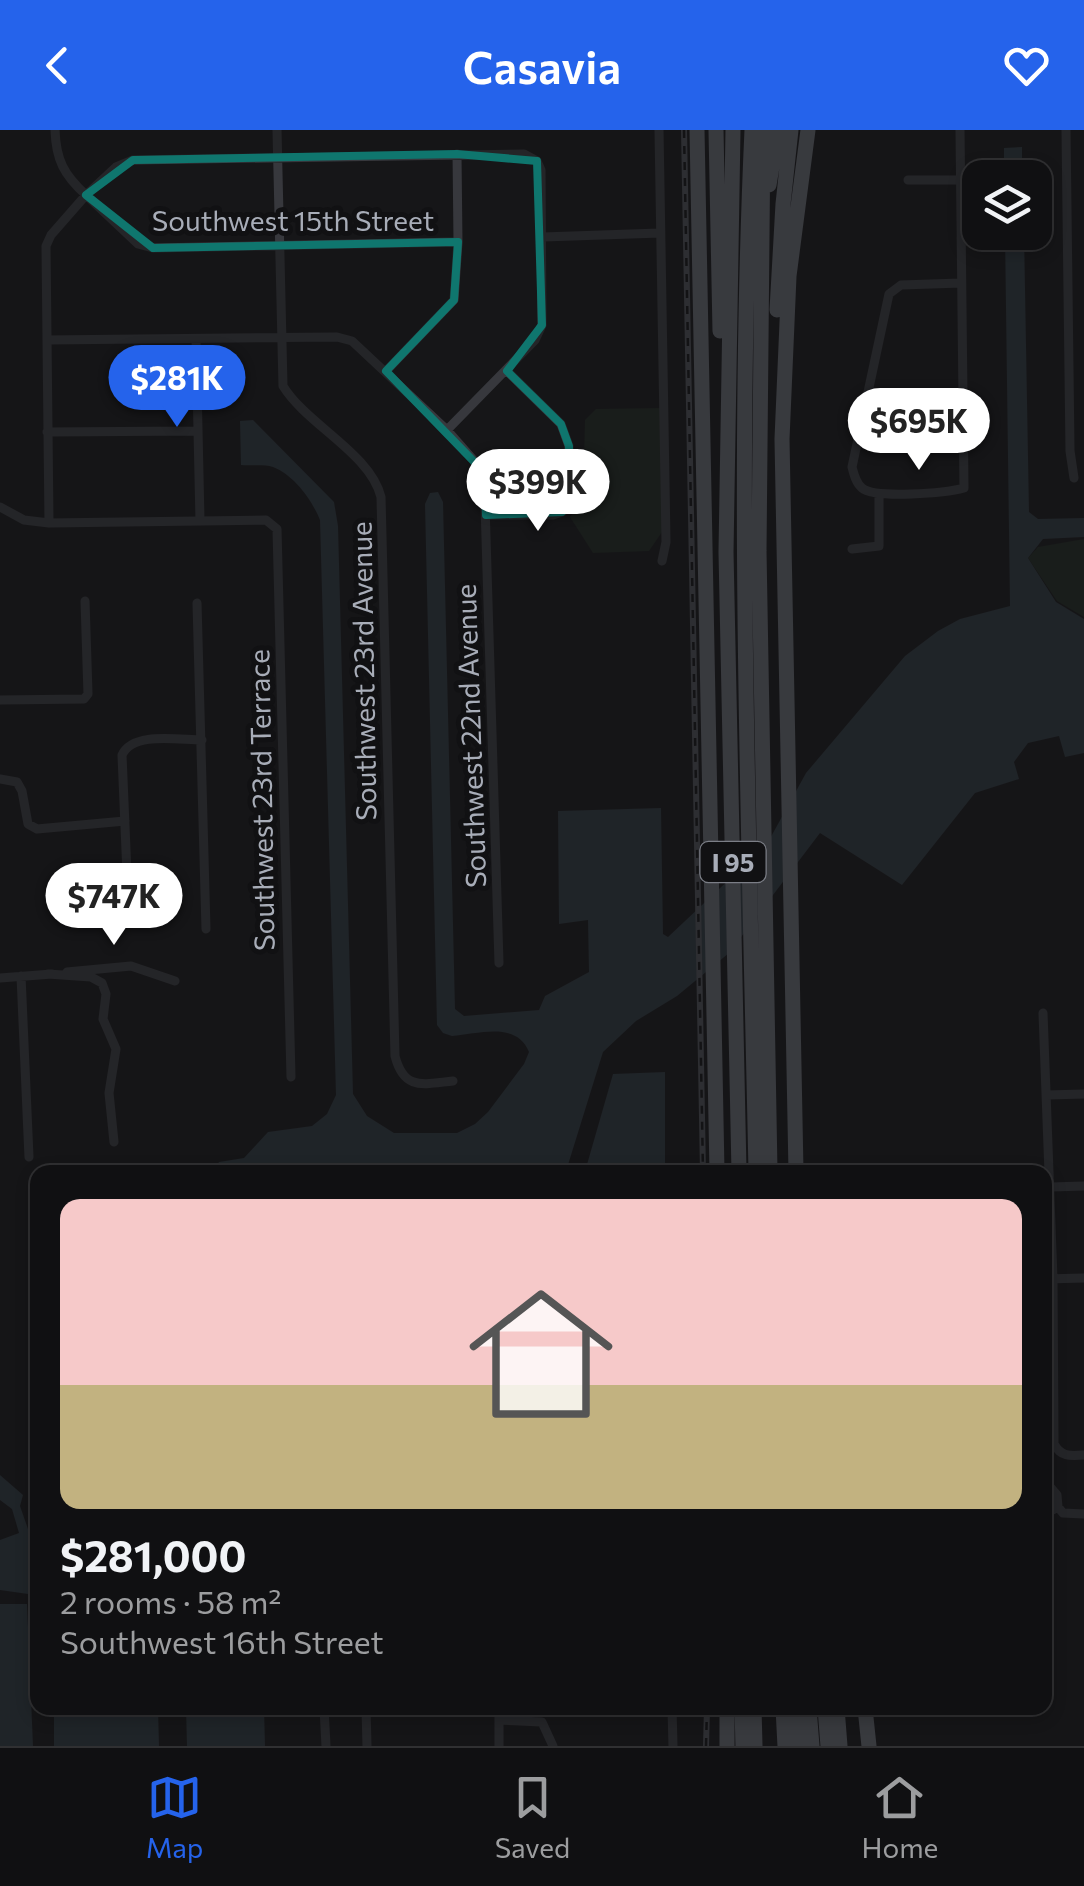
<!DOCTYPE html>
<meta charset="utf-8">
<style>
body{margin:0;font-family:Commissioner,sans-serif;background:#1e1e20;color:#f1f3f6;height:100vh;display:flex;flex-direction:column;font-size:38px;white-space:nowrap}
*{box-sizing:border-box;margin:0}
p{font-size:32px;color:#9c9d9f}
.icon{flex:none;width:55px;height:55px;fill:none;stroke:currentColor;stroke-width:2;stroke-linecap:round;stroke-linejoin:round}
.map{position:relative;flex:1;overflow:hidden}
.details{position:absolute;left:30px;top:1035px;width:1022px;height:550px;display:flex;flex-direction:column;background:#101012;border-radius:20px;box-shadow:0 5px 15px #0003,0 0 0 2px #303032}
.details>*{flex:none}
.controls{position:absolute;left:962px;top:30px;display:grid;gap:20px}
.controls a{display:grid;place-items:center;width:90px;height:90px;border-radius:20px;background:#101012;box-shadow:0 5px 15px #0003,0 0 0 2px #303032;font-size:50px}
.price{position:absolute;translate:-50% -85px;padding:0 22px;border-radius:35px;background:#fff;color:#222;font-size:32px;line-height:65px;filter:drop-shadow(0 2px 5px #0008)}
.price::after{content:'';position:absolute;left:50%;top:60px;width:30px;height:22px;margin-left:-15px;background:inherit;clip-path:polygon(0 0,100% 0,50% 100%)}
.price.on{background:#2563eb;color:#fff}
ul{padding:0;list-style:none}
li{display:grid;align-content:center;gap:20px;height:530px;padding:0 30px}
li span{display:grid;place-items:center;height:310px;border-radius:20px;color:#555}
li>.icon{margin-inline-start:auto}
span .icon{width:180px;height:180px;fill:#fffc;stroke-width:1}
li b{font-size:42px}
header{display:flex;justify-content:space-between;align-items:center;height:130px;padding:0 30px;background:#2563eb;color:#fff;font-size:45px;font-weight:600}
.tab-bar{display:flex;justify-content:space-around;align-items:center;height:140px;border-top:2px solid #303032;background:#101012;font-size:28px;color:#9c9d9f}
.tab-bar a{display:grid;justify-items:center;gap:5px}
.tab-bar .on{color:#2563eb}
.map>svg:first-child{display:block}
.green{fill:#1e261f}
.water{fill:#2c353c}
.lines{fill:none;stroke-linecap:round;stroke-linejoin:round}
.street{stroke:#37383d;stroke-width:9}
.highway{stroke:#63666e;stroke-width:15}
.rail-casing{stroke:#4a4c52;stroke-width:6}
.rail{stroke:#111113;stroke-width:2.5;stroke-dasharray:8;stroke-linecap:butt}
.marked{fill:none;stroke:#0f766e;stroke-width:8;stroke-linejoin:round}
.labels{text-anchor:middle;dominant-baseline:central;stroke-width:10;stroke-linejoin:round;paint-order:stroke}
.shield{fill:#111113;stroke:#7b7e86;stroke-width:2.5}
.shield-label{font-size:25px;font-weight:bold;fill:#a8adb8}
.street-label{font-size:28px;fill:#a8adb8;stroke:#111113}
</style>
<header><svg class="icon" aria-label="back" viewBox="0 0 24 24"><path d="M15 5l-7 7 7 7"/></svg>Casavia<svg class="icon" aria-label="heart" viewBox="0 0 24 24"><path d="M12 20l-8-8c-3-5 5-10 8-4 3-6 11-1 8 4z"/></svg></header>
<div class="map">
<svg width="1084" height="1616" viewBox="0 0 1084 1616">
<rect width="100%" height="100%" fill="#161618"/>
<!-- green -->
<path class="green" d="M660 278 662 402 649 421 593 423 570 387 583 369 585 290 596 279Z
M1084 409V487L1057 471 1028 428 1038 417Z"/>
<!-- water -->
<path class="water" d="M1022 17V47H1004V18Z
M1005 103H1024L1029 382 1038 389 1084 388V407L1043 409 1028 428 1056 472 1084 489V623L1065 627 1059 606 1028 613 1014 632 1019 649 975 663 902 755 820 703 729 823 677 866 636 891 603 922 567 1038H586L613 944 665 942V1033L660 1042H213L219 1032 244 1028 268 1002 312 996 327 984 336 965 320 390C312 370 294 345 273 337 264 334 250 336 241 335L240 291 253 290 334 372 338 396 353 964 367 986 394 1003H457L475 994 488 982 524 934 529 922C517 891 479 904 452 906L443 903 437 895 425 374 430 363 438 362 443 372 455 879 464 886 539 880 545 866 589 842 588 790 559 794 558 681 661 678 663 804 668 807 767 714 806 643 905 526 938 501 960 489 1010 476Z
M0 1345 23 1365 20 1376 28 1399 37 1397V1473L35 1465 0 1460V1410L19 1403 12 1379 0 1370Z
M0 1474H27L33 1616H0Z
M54 1578H158L159 1616H54Z
M186 1578H264L265 1616H187Z"/>
<g class="lines">
<!-- street -->
<path class="street" d="M277 0 283 256C307 295 370 323 381 367L395 926C404 961 423 954 453 951
M659 0 666 412 662 431
M960 0 964 358C946 363 875 369 862 358 856 353 854 345 852 337L889 164 901 155 961 153
M1066 0 1070 321 1074 348
M908 50H960
M543 107 660 103
M196 209 200 391
M47 210 337 207 352 211 447 300 484 342 499 833
M386 241 454 170 458 112 457 24
M447 300 535 210 542 195 541 40 537 31 524 24 133 30 116 37 86 65 138 114 153 118 458 112
M47 302 196 301
M0 377 24 390 49 393 266 390 277 399 291 947
M486 385H553L562 382 570 375 569 316 561 294 507 241
M49 393 46 116 51 105 86 65C64 45 56 30 55 0
M852 419 879 416V364
M197 473 206 799
M0 570 84 569 88 564 85 471
M0 649 17 652 22 661 28 694 37 699 125 691
M127 744 122 625C133 601 179 610 202 610
M67 842 131 836 175 851
M48 844 91 847 102 853 106 864 103 889 116 919 109 963 114 1012
M21 846 29 1027
M0 848 52 844
M1043 883 1053 1149 1054 1314C1061 1327 1070 1326 1084 1325
M1047 965 1084 964
M1051 1057 1084 1056
M1045 1149 1084 1148
M1045 1351 1057 1365 1058 1377
M1045 1384 1058 1377 1063 1383 1084 1384
M324 1578 326 1616
M366 1578 367 1616
M499 1578V1616
M672 1578 673 1616
M499 1590 542 1592 553 1616"/>
<!-- highway -->
<path class="highway" d="M697 0 717 1042
M716 0 720 201
M733 0 726 422 739 1042
M752 0C736 347 749 695 756 1042
M763 0 759 421 770 1042
M769 55 778 0
M777 180 783 74 791 0
M796 1042 782 309 789 146 808 0
M727 1578V1616
M742 1578 743 1616
M754 1578 755 1616
M783 1578 785 1616
M794 1578 797 1616
M809 1578 812 1616
M825 1578 828 1616
M837 1578 840 1616
M865 1578 869 1616"/>
<defs>
<path id="rail" d="M684 0 703 1042
M706 1616 707 1578"/>
</defs>
<!-- rail casing -->
<use href="#rail" class="rail-casing"/>
<!-- rail -->
<use href="#rail" class="rail"/>
</g>
<!-- marked area -->
<path d="M0 0H1084V1616H0ZM457 24 537 31 542 195 507 241 561 294 569 316 570 375 562 382 486 385 484 342 386 241 454 170 458 112 153 118 86 65 133 30Z" fill="#161618" fill-opacity=".55" fill-rule="evenodd"/>
<path class="marked" d="M457 24 537 31 542 195 507 241 561 294 569 316 570 375 562 382 486 385 484 342 386 241 454 170 458 112 153 118 86 65 133 30Z"/>
<g class="labels">
<!-- shield labels -->
<rect class="shield" x="700.5" y="712" width="65" height="40" rx="8"/>
<g class="shield-label">
<text x="733" y="732">I 95</text>
</g>
<!-- street labels -->
<g class="street-label">
<text x="293" y="90">Southwest 15th Street</text>
<text transform="translate(363 541) rotate(-91)">Southwest 23rd Avenue</text>
<text transform="translate(470 606) rotate(-92)">Southwest 22nd Avenue</text>
<text transform="translate(261 670) rotate(-91)">Southwest 23rd Terrace</text>
</g>
</g>
</svg>
<div class="controls">
<a><svg class="icon" aria-label="layers" viewBox="0 0 24 24"><path d="M12 4l9 5-9 5-9-5zM3 14l9 5 9-5"/></svg></a>
</div>
<b class="price on" style="left:177px;top:300px">$281K</b>
<b class="price" style="left:919px;top:343px">$695K</b>
<b class="price" style="left:538px;top:404px">$399K</b>
<b class="price" style="left:114px;top:818px">$747K</b>
<section class="details">
<ul>
<li><span style="background:linear-gradient(#f6c9c9 60%,#c2b280 0)"><svg class="icon" aria-label="home" viewBox="0 0 24 24"><path d="M3 11l9-7 9 7M6 9v11h12V9"/></svg></span><div><b>$281,000</b><p>2 rooms · 58 m²</p><p>Southwest 16th Street</p></div></li>
</ul>
</section>
</div>
<nav class="tab-bar">
<a class="on"><svg class="icon" aria-label="map" viewBox="0 0 24 24"><path d="M3 6l6-2 6 2 6-2v14l-6 2-6-2-6 2zM9 4v14M15 6v14"/></svg>Map</a>
<a><svg class="icon" aria-label="saved" viewBox="0 0 24 24"><path d="M7 4h10v16l-5-4-5 4z"/></svg>Saved</a>
<a><svg class="icon" aria-label="home" viewBox="0 0 24 24"><path d="M3 11l9-7 9 7M6 9v11h12V9"/></svg>Home</a>
</nav>
